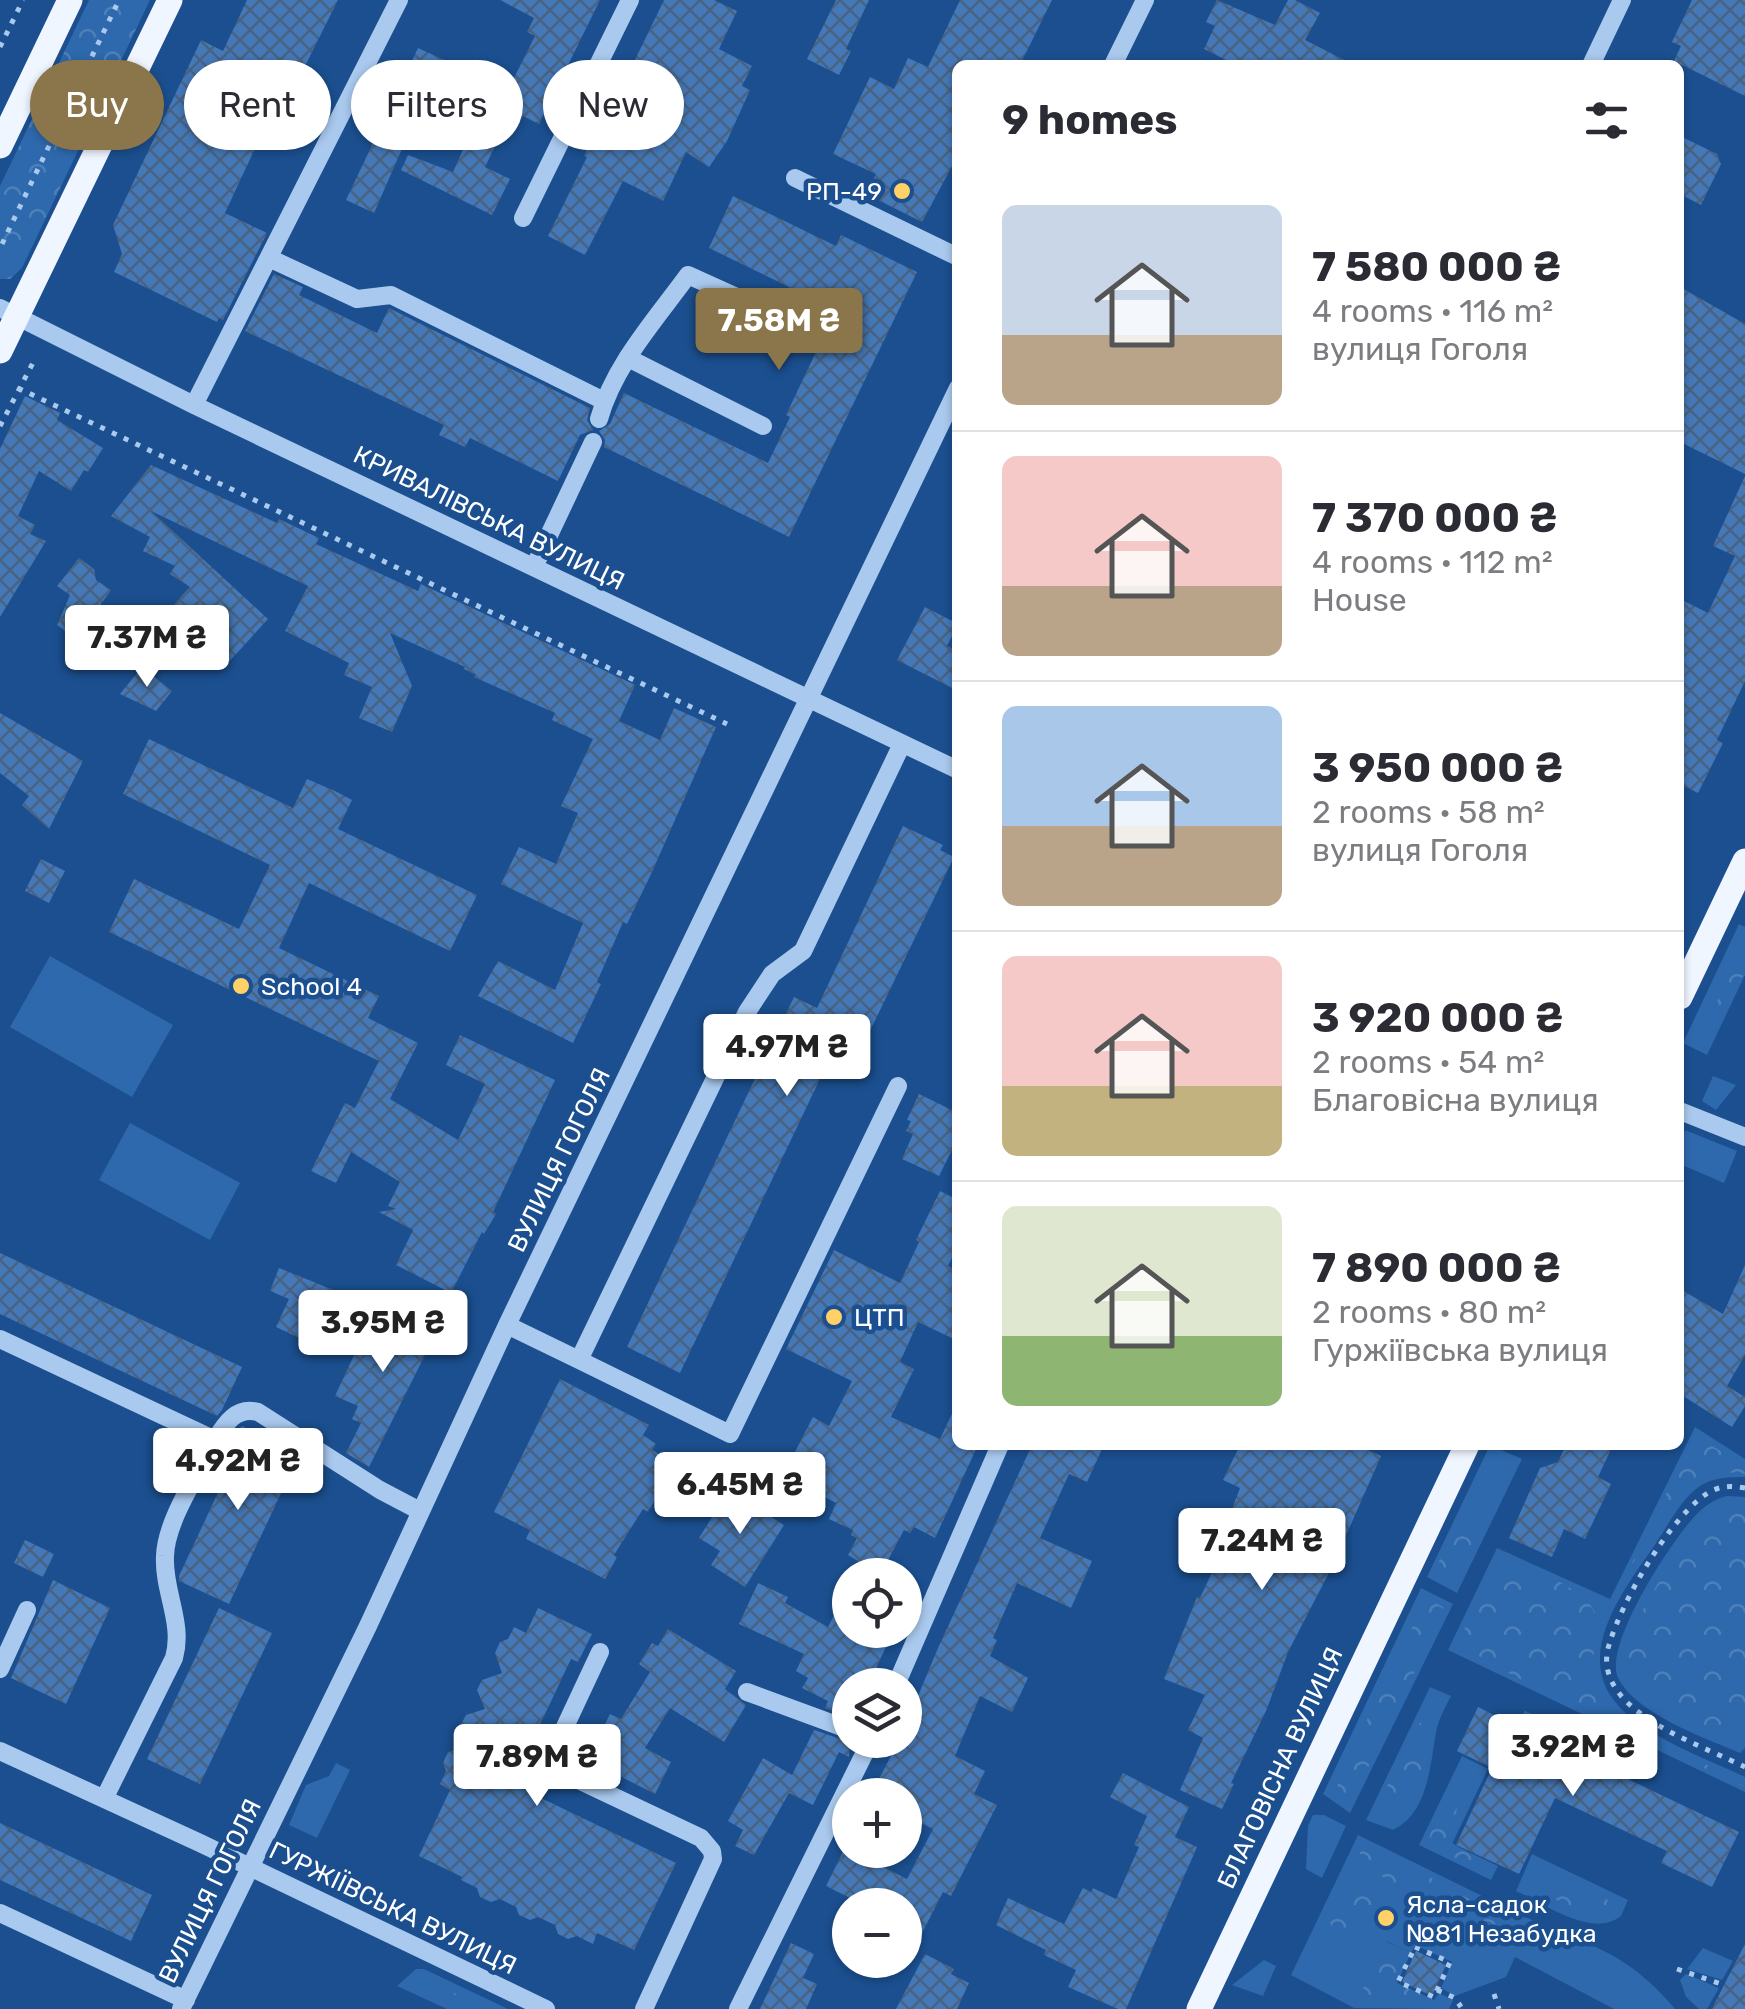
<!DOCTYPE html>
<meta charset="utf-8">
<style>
body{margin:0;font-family:Rubik,sans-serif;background:#f7f7f7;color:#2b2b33;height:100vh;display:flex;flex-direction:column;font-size:38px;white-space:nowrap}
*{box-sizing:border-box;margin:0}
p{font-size:32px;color:#7c7c81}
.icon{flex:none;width:55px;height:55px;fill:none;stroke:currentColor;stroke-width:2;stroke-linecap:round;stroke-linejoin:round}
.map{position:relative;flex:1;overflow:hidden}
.details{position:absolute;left:952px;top:60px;width:732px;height:1390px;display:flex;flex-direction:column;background:#fff;border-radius:15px;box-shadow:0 2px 8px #0004}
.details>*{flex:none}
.guide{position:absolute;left:30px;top:60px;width:772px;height:90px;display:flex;gap:20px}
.fabs{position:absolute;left:832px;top:1558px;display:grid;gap:20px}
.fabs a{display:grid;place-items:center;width:90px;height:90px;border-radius:50%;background:#fff;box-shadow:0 2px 8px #0004;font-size:50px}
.price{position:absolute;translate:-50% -85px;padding:0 22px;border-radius:10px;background:#fff;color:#222;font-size:32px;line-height:65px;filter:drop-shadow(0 2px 5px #0008)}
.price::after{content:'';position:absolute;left:50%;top:60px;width:30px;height:22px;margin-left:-15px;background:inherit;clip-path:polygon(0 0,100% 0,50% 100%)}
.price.on{background:#8a764a;color:#fff}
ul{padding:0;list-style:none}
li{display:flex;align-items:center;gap:30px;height:250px;padding:0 50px}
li+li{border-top:2px solid #e1e1e2}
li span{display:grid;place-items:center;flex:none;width:280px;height:200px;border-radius:15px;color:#555}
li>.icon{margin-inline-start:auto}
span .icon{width:120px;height:120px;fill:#fffc;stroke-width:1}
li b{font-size:42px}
h2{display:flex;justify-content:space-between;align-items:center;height:120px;padding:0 50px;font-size:42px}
.pill{padding:0 35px;border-radius:45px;background:#fff;box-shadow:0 2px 8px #0004;font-size:35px;line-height:90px}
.pill.on{background:#8a764a;color:#fff}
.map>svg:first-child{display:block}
.grass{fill:#2e69ad}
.forest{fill:url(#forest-crowns)}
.building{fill:url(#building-cross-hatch)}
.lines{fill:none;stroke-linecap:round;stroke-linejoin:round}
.path{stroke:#a9c9ee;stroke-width:5;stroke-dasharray:5 8;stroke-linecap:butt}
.minor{stroke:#a9c9ee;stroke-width:18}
.major{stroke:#f0f6ff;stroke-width:25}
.poi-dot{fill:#ffd166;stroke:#1b4f8f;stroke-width:4}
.labels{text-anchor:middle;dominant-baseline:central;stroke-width:9;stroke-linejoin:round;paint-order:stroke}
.poi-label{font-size:25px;fill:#fff;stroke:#1b4f8f;text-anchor:start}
.street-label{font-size:25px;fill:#fff;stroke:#1b4f8f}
</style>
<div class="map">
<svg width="1745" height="2009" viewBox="0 0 1745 2009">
<defs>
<pattern id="forest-crowns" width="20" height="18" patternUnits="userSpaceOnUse" patternTransform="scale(2.5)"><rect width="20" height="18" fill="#2e69ad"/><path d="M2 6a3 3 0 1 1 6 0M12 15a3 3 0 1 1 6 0" fill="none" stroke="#4d80b9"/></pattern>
<pattern id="building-cross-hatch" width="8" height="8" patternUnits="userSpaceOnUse" patternTransform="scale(2.5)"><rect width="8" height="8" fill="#4478b7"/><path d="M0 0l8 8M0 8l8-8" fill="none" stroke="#486282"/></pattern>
</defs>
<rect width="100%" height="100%" fill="#1b4f8f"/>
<!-- grass -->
<path class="grass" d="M1739 924 1745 927V975L1707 1055 1683 1043Z
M50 956 173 1025 132 1097 10 1027Z
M1713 1076 1736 1085 1716 1110 1702 1101Z
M130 1123 240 1183 210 1240 99 1180Z
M1685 1130 1737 1151 1724 1183 1680 1164V1143Z
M1695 1427 1745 1459V1477C1730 1477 1714 1477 1700 1486 1682 1498 1670 1522 1658 1540 1631 1581 1579 1642 1609 1693 1632 1733 1704 1757 1745 1777V1792L1448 1650 1497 1548 1610 1599Z
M1490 1445 1522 1459 1457 1593 1427 1577Z
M1727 1496 1745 1497V1748L1740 1753C1705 1738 1636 1714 1618 1678 1603 1645 1672 1540 1695 1516 1704 1506 1715 1499 1727 1496Z
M1421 1588 1453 1604 1350 1813 1323 1794Z
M1430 1687 1451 1696C1445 1708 1438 1720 1436 1733 1430 1766 1428 1813 1393 1830L1366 1820Z
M1462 1756 1488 1769 1452 1844 1498 1866 1491 1880 1419 1845Z
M336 1763 350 1770 317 1838 289 1825 306 1785 329 1776Z
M1313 1815H1324L1346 1826 1322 1878 1306 1869 1308 1826Z
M1358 1835C1412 1861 1465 1888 1519 1914 1585 1945 1625 1949 1675 2009H1614L1515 1957 1506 1977 1455 1996 1441 1988 1452 1962 1415 1945 1411 1953 1386 1941 1354 2008 1291 1975Z
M1532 1854 1628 1900 1621 1916C1592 1939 1545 1904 1516 1891Z
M1703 1948 1733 1961 1722 1980 1687 1969Z
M1264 1960 1276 1966 1263 1996 1232 1985Z
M416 1969H424L508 2009H447L397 1986Z
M1686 1974 1719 1988 1707 2009H1699L1686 1997 1680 1980Z"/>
<!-- forest -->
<path class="forest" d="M89 0H150L22 268 10 279H0V186Z
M1745 955V972L1723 1016 1717 1020 1713 1017 1720 992Z
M1705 1442 1745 1465V1474C1688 1462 1660 1528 1631 1565L1684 1458 1696 1444Z
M1724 1513H1745V1706L1733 1738C1711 1736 1634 1696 1629 1675 1619 1627 1684 1534 1724 1513Z
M1456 1531H1465L1473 1541C1469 1556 1465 1579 1450 1583L1439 1575 1437 1567 1443 1551Z
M1506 1564C1531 1566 1599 1593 1598 1624 1597 1648 1585 1669 1601 1692 1632 1736 1691 1756 1737 1779L1745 1783V1787L1561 1702 1466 1649 1462 1644C1464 1619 1483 1574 1506 1564Z
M1432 1601 1443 1607V1614L1358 1788 1350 1800 1336 1796 1339 1777 1411 1629Z
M1434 1697 1440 1706C1437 1720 1430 1732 1428 1746 1422 1776 1417 1822 1376 1817L1390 1778Z
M1461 1775V1795L1448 1840 1483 1864 1486 1873 1427 1844 1436 1818Z
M1366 1846 1543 1932 1539 1946 1521 1944C1490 1929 1373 1880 1358 1858L1362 1848Z
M1352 1875C1366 1878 1378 1887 1380 1902L1362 1930 1345 1935 1333 1932 1330 1922 1348 1877Z
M1566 1882 1598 1892 1616 1907C1592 1920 1564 1907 1544 1891L1543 1886Z
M1385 1941 1411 1953 1397 1983 1434 2000 1439 1993 1453 2000 1449 2009 1354 2008Z
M419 1979 494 2009H455L414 1985Z"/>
<!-- building -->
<path class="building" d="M247 0H338L265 146 258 142 225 213 267 233 223 320 219 318 217 322 114 272 122 254 113 225 201 40 223 51Z
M500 0H600L539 124 523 116 519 124 508 119 485 167 510 179 492 215 401 170 408 155 453 172 480 112 429 87 374 213 346 200 418 48 503 87 509 76 514 78 535 36 527 32 534 18Z
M664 0H714L737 11 719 49 752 66 742 86 750 90 727 141 709 167 686 152 663 201 623 181 585 255 548 236 587 157 584 156 600 122 604 124Z
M836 0H869L846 49 851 51 839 75 807 59Z
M960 0H1052L1020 65H958V155L922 222 866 194 876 174 833 154 870 77 894 89 908 58 928 67Z
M1217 0 1275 25 1288 0H1295L1320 13 1305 40 1354 65H1236L1204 49 1215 26 1206 22Z
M1692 0H1745V96L1674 61 1681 46 1672 42Z
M1680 136 1717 154 1721 164 1701 205 1680 194Z
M733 196 836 246 841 235 917 272 789 537 604 447 605 440 599 431 610 424 624 393 768 463 790 417 786 415 836 310 709 248Z
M274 274 303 287 299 295 377 333 389 308 443 335 590 408 587 420 593 430 580 435 558 481 470 438 465 447 439 435 444 425 245 331Z
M1680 287 1745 324V474L1680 442Z
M25 396 60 413 57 420 103 448 88 472 84 470 71 491 39 471 18 516 35 525 30 534 46 541 0 617V449Z
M151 465 277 523 279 519 319 538 316 544 418 591 421 584 635 685 619 721 660 740 674 708 716 727 652 872 627 924 623 922 597 982 601 984 573 1043 478 996 498 961 555 990 583 923 501 884 519 847 556 864 578 813 561 806 593 739 552 720 555 713 474 677 476 675 464 669 465 667 390 633 412 686 392 732 359 718 372 687 344 675 349 663 285 631 308 586 151 511 268 619 226 665 181 625 184 622 170 609 190 587 170 574 175 566 143 551 150 537 111 516Z
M1745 476V681L1717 740 1723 743 1698 793 1680 784V599L1708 613 1735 556 1713 546Z
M79 558 94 569 96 580 111 590 89 621 106 633 93 652 57 625 70 595 57 586Z
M925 607 958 624 947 646 958 651V691L897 660Z
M142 667 172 691 156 711 120 694Z
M0 713 83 761 49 829 22 805 29 796 0 773Z
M149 739 293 808 307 779 335 791 352 800 338 829 477 895 450 951 309 883 279 948 379 996 368 1018 418 1043 390 1099 458 1140 485 1084 446 1065 460 1035 555 1080 493 1212 496 1214 484 1234 482 1232 451 1293 396 1265 413 1230 379 1212 396 1209 388 1206 400 1182 351 1152 336 1183 311 1171 345 1103 355 1108 379 1061 109 932 134 879 239 929 270 865 123 794Z
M903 826 943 845 940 850 954 857 869 1033 847 1022 680 1373 627 1347 794 997 817 1008Z
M41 859 65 871 49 903 25 891Z
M919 1094 958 1113V1138L939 1176 902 1159 913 1134 906 1131 911 1121 907 1120Z
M940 1191 958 1200V1246L948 1266 958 1271V1341L918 1322 900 1362 914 1369 891 1417 940 1439 958 1401V1445H978L935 1538 914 1527 910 1533 904 1530 880 1575H855L861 1563 848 1555 857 1538 851 1535 853 1530 829 1519 836 1503 783 1475 813 1417 829 1426 852 1381 786 1349 834 1250 900 1283 919 1242 916 1240Z
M0 1253 242 1367 222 1410 217 1416 0 1314Z
M1745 1265V1355L1727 1386 1745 1397V1406L1732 1427 1680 1394V1289L1723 1314Z
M279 1268 341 1293 312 1344 276 1327 289 1299 270 1291Z
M379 1302 438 1329 369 1467 346 1453 361 1423 352 1419 358 1406 335 1396Z
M560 1379 649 1425 643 1435 656 1444 652 1450 676 1464 648 1512 643 1509 614 1555 617 1557 605 1579 526 1539 530 1530 494 1512Z
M242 1426 300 1453 229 1604 179 1581V1576L228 1471 220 1466 236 1432Z
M1032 1445H1104L1087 1482 1069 1474 1040 1538 1092 1561 1071 1608 1017 1583 993 1638 997 1640 990 1656 1028 1678 1012 1712 980 1696 955 1756 985 1771 974 1794 997 1805 951 1896 943 1892 905 1966V1905H864L826 1886 845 1848 907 1879 933 1829 905 1815V1795H871L899 1740H905V1727L938 1648Z
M1240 1445H1358L1381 1456 1334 1563 1288 1652 1266 1711 1231 1783 1234 1784 1222 1809 1180 1790 1203 1738 1188 1730 1205 1695 1164 1679 1197 1597 1200 1598 1223 1549 1218 1546 1240 1488 1223 1480Z
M1566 1445H1613L1598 1477 1611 1484 1585 1539 1564 1529 1552 1557 1509 1538 1540 1468 1558 1462Z
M729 1490 784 1525 745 1587 711 1565 720 1551 699 1538Z
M25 1540 54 1554 43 1577 14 1563Z
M53 1580 110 1608 66 1704 11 1678Z
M758 1583 788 1597 785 1603 828 1627 850 1584V1630H894L868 1685H850V1717L825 1708 828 1701 802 1688 808 1678 796 1671 804 1654 739 1624Z
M219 1608 272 1633 200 1784 147 1759Z
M538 1608 592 1634 578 1662 571 1659 512 1784 676 1863 634 1950 597 1933 593 1944 577 1936 568 1939 558 1934 555 1925 538 1917 530 1920 519 1915 516 1907 500 1899 491 1902 480 1897 477 1888 461 1880 462 1877 419 1856 450 1790 440 1784 446 1771 443 1763 448 1752 468 1746 460 1726 466 1715 485 1709 477 1690 482 1680 502 1673 495 1653 500 1642 508 1639 514 1627 526 1633Z
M668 1629 736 1671 725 1689 746 1705 724 1742 670 1708 645 1748 671 1762 655 1794 594 1763 607 1737 600 1734 610 1714 621 1719 650 1672 639 1664 652 1643 658 1646Z
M1478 1707 1518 1727 1525 1711 1578 1736 1571 1752 1739 1832 1712 1887 1661 1863 1667 1851 1555 1798 1519 1874 1456 1845 1492 1768 1457 1751Z
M814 1730 850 1742 849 1757 839 1752 813 1805 789 1793 754 1855 735 1846 743 1830 728 1821 763 1758 792 1775Z
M1123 1773 1189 1807 1175 1837 1197 1847 1126 2009H1118L1068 1987 1076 1970 1044 1955 1046 1950 996 1925 1008 1898 1064 1924 1083 1888 1091 1892 1093 1888 1116 1899 1139 1847 1134 1845 1147 1816 1110 1797Z
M0 1823 152 1895 131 1941 0 1880Z
M791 1943 814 1954 803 1978 817 1984 806 2009H760Z
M1745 1944V2009H1712L1724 1985Z
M1416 1951 1446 1965 1432 1996 1402 1982Z
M925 1954 954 1969 951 1974 969 1983 957 2009H896Z"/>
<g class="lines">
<!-- path -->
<path class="path" d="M0 47 23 0
M2 244 119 0
M18 388 727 724
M0 426 36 357
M1745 1488C1729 1485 1716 1486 1702 1497 1666 1525 1622 1601 1609 1645 1605 1657 1606 1670 1612 1682 1632 1723 1705 1747 1745 1767
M1549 1722 1553 1713
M1415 1947 1450 1962 1434 1997 1398 1982Z
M1677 1969 1724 1985
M1437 1990 1455 1998 1461 2007
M1494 1994 1499 2009"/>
<!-- minor -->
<path class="minor" d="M1113 65 1145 0
M1591 65 1622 0
M795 178 958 257
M523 218 630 0
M269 258 357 299 391 295 604 401
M0 308 194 405 958 770
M628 358 763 426
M194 405 399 0
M599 419C614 365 656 319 688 275L807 329
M534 567 593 442
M1680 1111 1745 1137
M507 1325 579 1360 747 1012 772 974 803 951 902 744
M0 1339 215 1440C225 1424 236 1406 258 1412L380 1490 420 1511
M579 1360 730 1434 898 1086
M600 1652 556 1746 555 1762 566 1774 701 1838 712 1851 713 1859 644 2009
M0 1669 27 1610
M896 1685 1000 1445
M747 1692 850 1730
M0 1751 200 1843 546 2009
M104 1799 174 1658C184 1623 163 1591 165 1556 166 1520 199 1473 215 1440
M0 1913 186 2000
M181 2009 368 1626 507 1325 958 388
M738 2009 871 1740"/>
<!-- major -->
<path class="major" d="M0 146 70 0
M0 351 170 0
M1680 997 1745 861
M1199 2009 1467 1445"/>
</g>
<!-- markers -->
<g class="poi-dot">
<circle cx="902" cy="191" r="10"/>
<circle cx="241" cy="986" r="10"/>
<circle cx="834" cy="1317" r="10"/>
<circle cx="1386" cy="1918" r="10"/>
</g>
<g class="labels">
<!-- poi labels -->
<g class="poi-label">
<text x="882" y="191" text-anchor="end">РП-49</text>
<text x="261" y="986">School 4</text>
<text x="854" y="1317">ЦТП</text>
<text x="1406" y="1904">Ясла-садок<tspan x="1406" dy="29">№81 Незабудка</tspan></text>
</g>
<!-- street labels -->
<g class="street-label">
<text transform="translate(489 518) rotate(26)">КРИВАЛІВСЬКА ВУЛИЦЯ</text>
<text transform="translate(559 1160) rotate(-64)">ВУЛИЦЯ ГОГОЛЯ</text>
<text transform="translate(1280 1768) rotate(-65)">БЛАГОВІСНА ВУЛИЦЯ</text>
<text transform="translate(210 1891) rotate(-64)">ВУЛИЦЯ ГОГОЛЯ</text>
<text transform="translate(393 1908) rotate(26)">ГУРЖІЇВСЬКА ВУЛИЦЯ</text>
</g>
</g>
</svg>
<div class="fabs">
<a><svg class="icon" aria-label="locate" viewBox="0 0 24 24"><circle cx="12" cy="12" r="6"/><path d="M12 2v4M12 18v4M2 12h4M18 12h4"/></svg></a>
<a><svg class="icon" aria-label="layers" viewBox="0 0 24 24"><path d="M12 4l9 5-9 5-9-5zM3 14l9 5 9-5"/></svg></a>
<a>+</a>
<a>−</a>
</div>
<b class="price on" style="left:779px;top:373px">7.58M ₴</b>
<b class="price" style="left:147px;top:690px">7.37M ₴</b>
<b class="price" style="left:787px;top:1099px">4.97M ₴</b>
<b class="price" style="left:383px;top:1375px">3.95M ₴</b>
<b class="price" style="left:238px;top:1513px">4.92M ₴</b>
<b class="price" style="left:740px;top:1537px">6.45M ₴</b>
<b class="price" style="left:1262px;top:1593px">7.24M ₴</b>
<b class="price" style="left:1573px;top:1799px">3.92M ₴</b>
<b class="price" style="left:537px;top:1809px">7.89M ₴</b>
<div class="guide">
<a class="pill on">Buy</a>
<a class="pill">Rent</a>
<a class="pill">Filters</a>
<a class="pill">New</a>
</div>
<section class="details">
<h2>9 homes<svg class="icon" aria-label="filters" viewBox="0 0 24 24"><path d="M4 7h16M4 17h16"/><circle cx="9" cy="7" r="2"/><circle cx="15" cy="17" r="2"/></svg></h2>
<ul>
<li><span style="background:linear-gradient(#c9d6e8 65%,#b9a48a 0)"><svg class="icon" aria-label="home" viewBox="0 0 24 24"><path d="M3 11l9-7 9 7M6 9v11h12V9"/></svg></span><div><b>7 580 000 ₴</b><p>4 rooms · 116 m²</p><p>вулиця Гоголя</p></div></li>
<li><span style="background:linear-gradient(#f6c9c9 65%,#b9a48a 0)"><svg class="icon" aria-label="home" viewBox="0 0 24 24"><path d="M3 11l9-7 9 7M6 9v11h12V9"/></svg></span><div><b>7 370 000 ₴</b><p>4 rooms · 112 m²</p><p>House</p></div></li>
<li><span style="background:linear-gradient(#a9c7e8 60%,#b9a48a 0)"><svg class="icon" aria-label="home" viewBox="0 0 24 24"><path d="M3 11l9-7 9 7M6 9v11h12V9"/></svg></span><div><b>3 950 000 ₴</b><p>2 rooms · 58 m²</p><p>вулиця Гоголя</p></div></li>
<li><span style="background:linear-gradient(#f6c9c9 65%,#c2b280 0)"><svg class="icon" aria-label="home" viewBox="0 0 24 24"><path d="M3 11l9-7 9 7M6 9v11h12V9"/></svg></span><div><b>3 920 000 ₴</b><p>2 rooms · 54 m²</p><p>Благовісна вулиця</p></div></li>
<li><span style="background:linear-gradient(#dfe7d0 65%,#8fb573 0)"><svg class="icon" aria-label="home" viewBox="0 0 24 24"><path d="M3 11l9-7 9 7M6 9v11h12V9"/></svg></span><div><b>7 890 000 ₴</b><p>2 rooms · 80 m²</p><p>Гуржіївська вулиця</p></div></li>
</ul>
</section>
</div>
